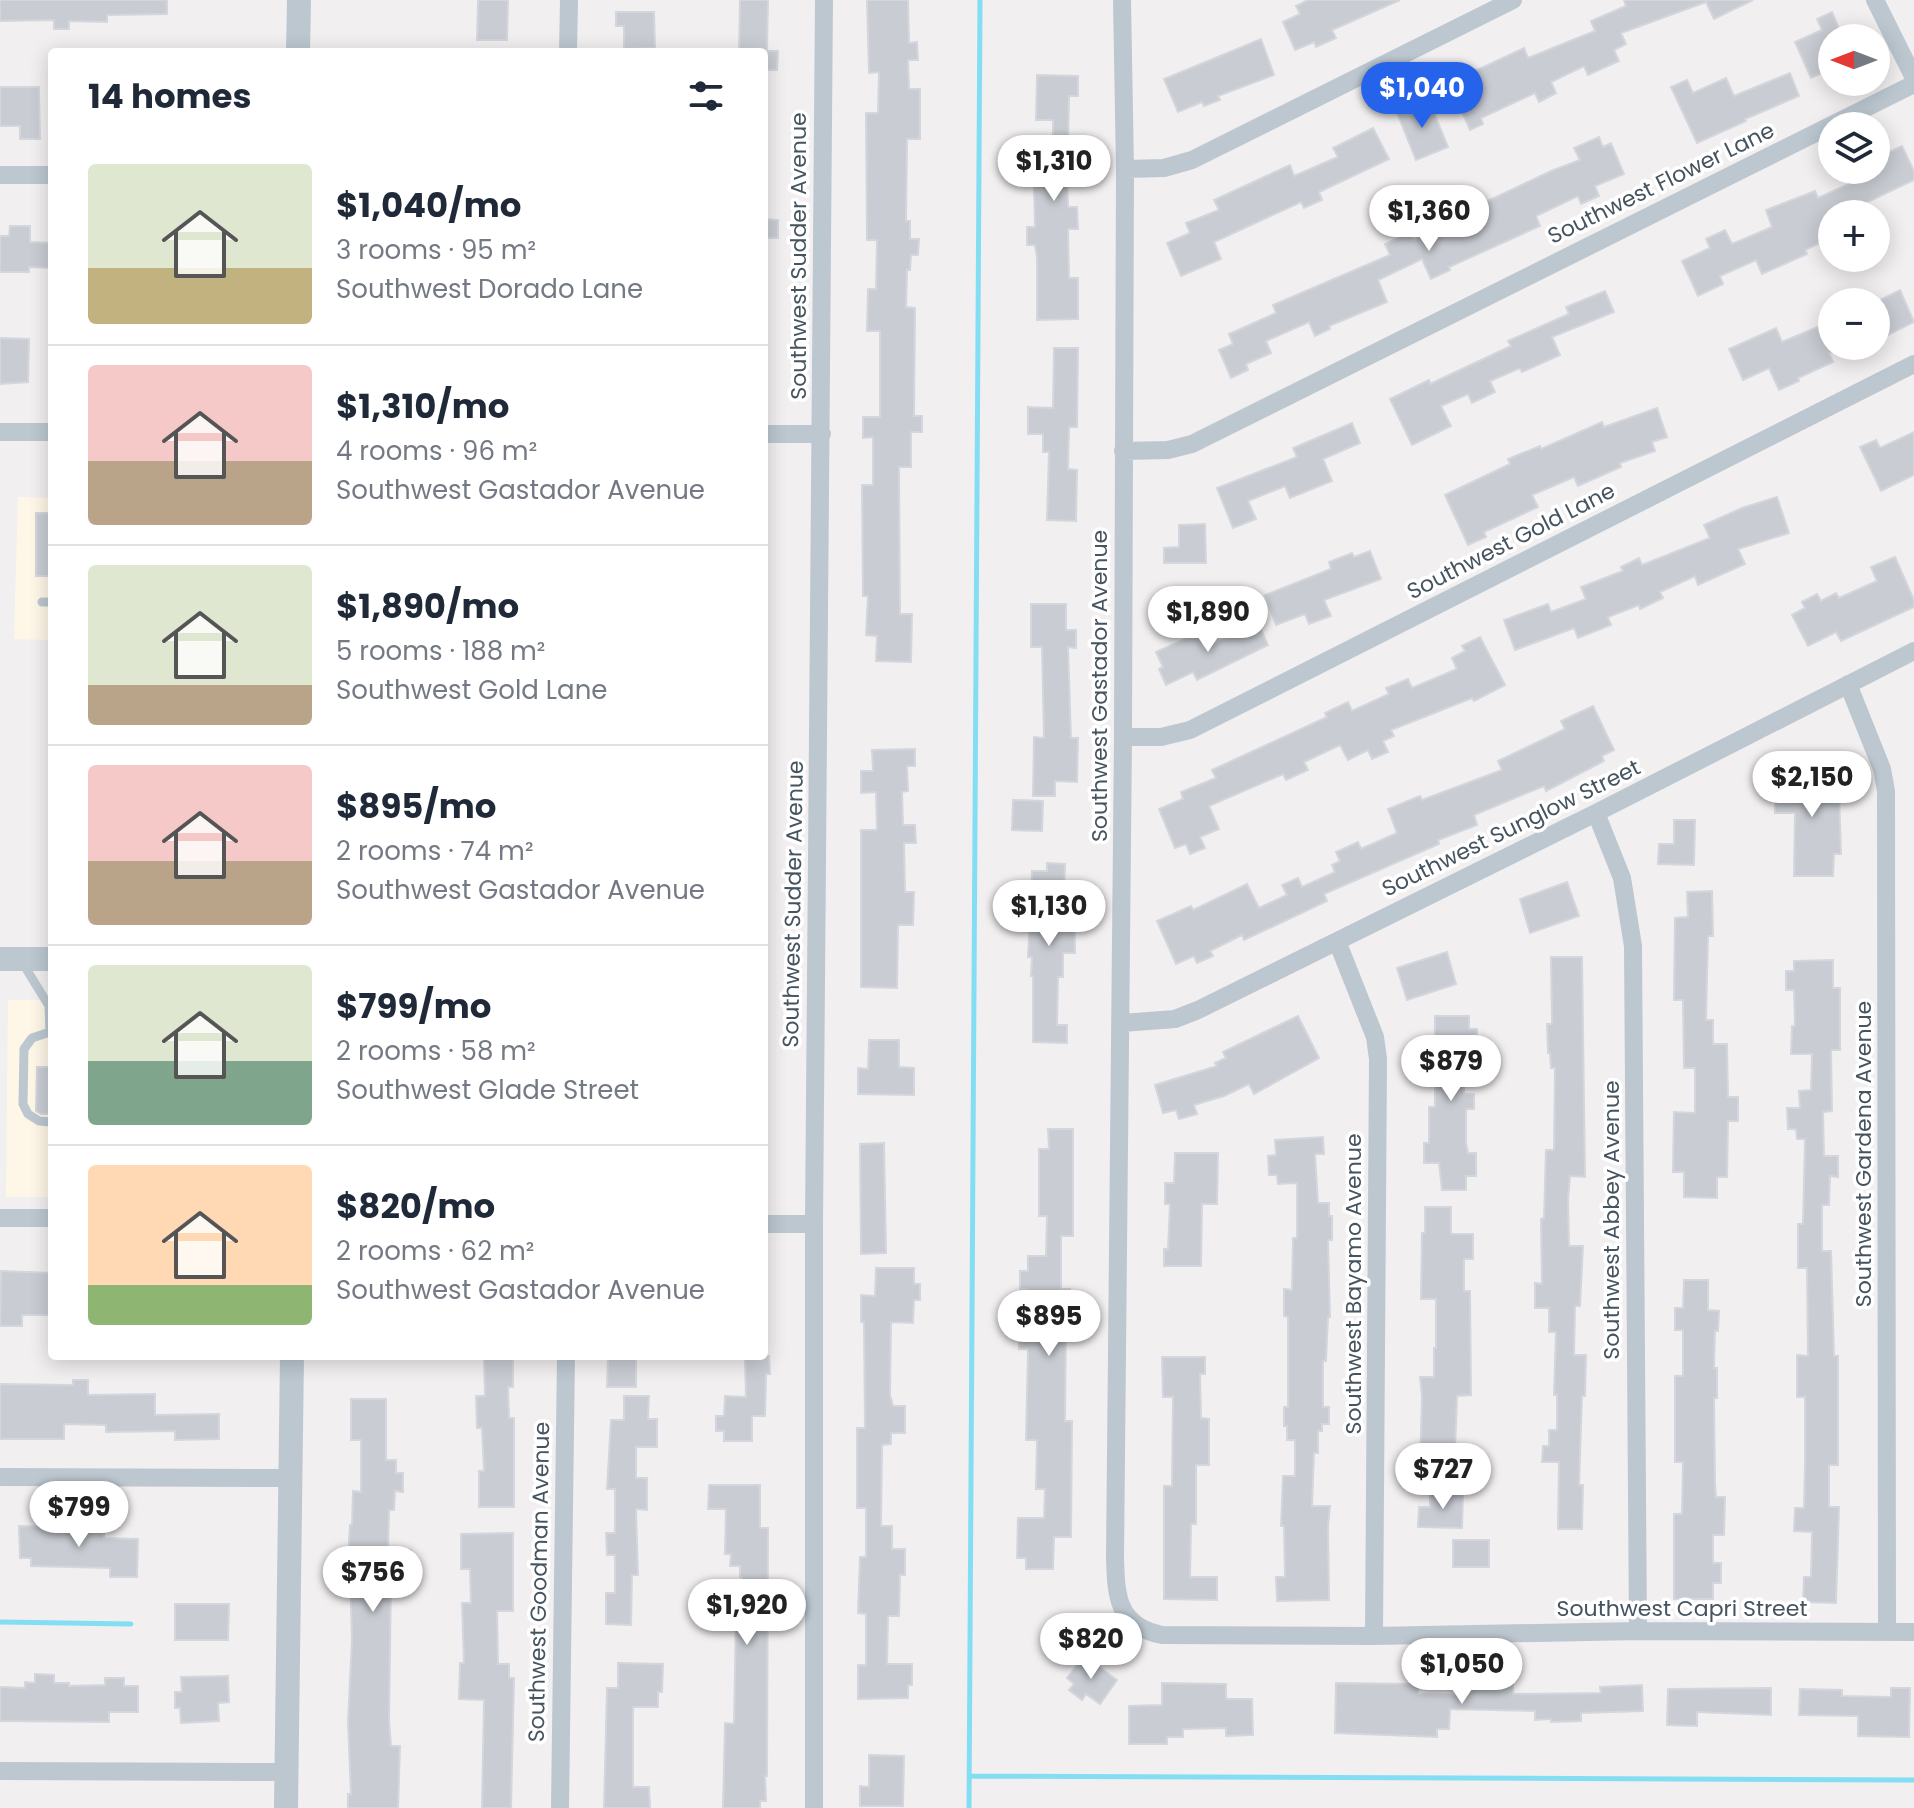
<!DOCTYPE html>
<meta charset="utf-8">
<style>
body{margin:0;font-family:Poppins,sans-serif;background:#f2f2f3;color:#1f2937;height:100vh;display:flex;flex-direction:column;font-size:30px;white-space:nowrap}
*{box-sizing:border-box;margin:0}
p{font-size:26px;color:#747a83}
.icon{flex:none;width:44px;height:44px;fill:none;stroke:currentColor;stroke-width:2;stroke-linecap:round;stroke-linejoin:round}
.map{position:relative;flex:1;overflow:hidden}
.sheet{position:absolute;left:48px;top:48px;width:720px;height:1312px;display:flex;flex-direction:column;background:#fff;border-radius:8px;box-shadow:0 4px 20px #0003}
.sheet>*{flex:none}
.needle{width:52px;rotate:270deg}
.controls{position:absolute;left:1818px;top:24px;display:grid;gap:16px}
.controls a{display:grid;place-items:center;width:72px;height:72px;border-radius:50%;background:#fff;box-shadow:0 4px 20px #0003;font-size:40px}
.price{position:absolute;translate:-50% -68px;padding:0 18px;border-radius:28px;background:#fff;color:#222;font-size:26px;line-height:52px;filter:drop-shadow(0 2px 4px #0008)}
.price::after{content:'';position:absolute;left:50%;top:48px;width:24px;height:18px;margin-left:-12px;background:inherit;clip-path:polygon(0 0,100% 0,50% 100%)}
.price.on{background:#2563eb;color:#fff}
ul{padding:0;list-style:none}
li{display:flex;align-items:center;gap:24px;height:200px;padding:0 40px}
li+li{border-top:2px solid #e0e1e3}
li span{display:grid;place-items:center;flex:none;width:224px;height:160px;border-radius:8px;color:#555}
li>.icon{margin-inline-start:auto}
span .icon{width:96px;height:96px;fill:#fffc;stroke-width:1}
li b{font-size:34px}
h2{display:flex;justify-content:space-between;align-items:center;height:96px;padding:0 40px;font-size:34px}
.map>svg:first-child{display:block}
.commercial{fill:#fef7e8}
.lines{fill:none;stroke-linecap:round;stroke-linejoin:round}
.stream{stroke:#84def3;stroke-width:5}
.building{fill:#c9cdd3;stroke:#d3d6dc;stroke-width:2}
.service{stroke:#bcc7d0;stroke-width:9}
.minor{stroke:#bcc7d0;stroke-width:18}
.tertiary{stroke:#bcc7d0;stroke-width:24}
.labels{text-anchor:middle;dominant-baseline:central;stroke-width:7;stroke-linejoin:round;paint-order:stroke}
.street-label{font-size:22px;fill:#46545f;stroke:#fff}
</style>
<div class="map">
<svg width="1914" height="1808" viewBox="0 0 1914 1808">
<rect width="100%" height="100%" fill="#f2eff0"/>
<!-- commercial -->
<path class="commercial" d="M18 497 52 498V640L14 639Z
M8 1000H52V1197H6Z"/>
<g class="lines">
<!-- stream -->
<path class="stream" d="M0 1622 131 1624
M969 1776 1914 1780
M969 1808 980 0"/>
</g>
<!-- building -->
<path class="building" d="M0 0H167V14L107 15V22L69 21V29H54V20L0 21Z
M478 0H508L507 40H477Z
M740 0H768L767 51H778L777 70H764V52H739Z
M867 0H908L909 43 917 42 918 60H908L909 89H920V139H907L906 221H910V239H919L918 255H911L910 270H907L906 307 915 308 914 416H922V432H911V467H899L900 614H912L911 662 876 661 877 636 866 635 868 596H863L862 485H873V437L863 438V417H880V331H867L868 289H876L877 240H867L866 113H878L879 72 869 73Z
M1308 0H1400L1332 30 1336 38 1316 47 1314 42 1295 50 1283 22 1300 14 1296 6Z
M1624 0H1753L1714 19 1706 2 1621 33 1626 44 1614 50 1619 61 1588 75 1584 66 1551 82 1556 93 1539 102 1535 93 1481 118 1483 124 1470 130 1449 83 1524 48 1528 58 1595 31 1591 21 1626 6Z
M616 12H654L655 48 624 49V26H616Z
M1832 12 1843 38H1832V68L1811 78 1795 42 1822 30 1817 19Z
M1261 39 1274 75 1218 96 1220 100 1204 106 1202 102 1178 112 1164 79Z
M1790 73 1799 96 1745 119 1746 121 1697 143 1671 87 1687 80 1693 93 1726 78 1734 96Z
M1037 75 1078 76V96H1069L1068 147H1078V166H1067L1068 207H1077L1078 229H1068L1069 278H1078V319L1037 320V258L1035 245H1027V227H1035L1033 148H1053V120H1036Z
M0 87H39L40 139H20V126H0Z
M1429 101 1448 147 1416 160 1396 110 1412 103 1414 107Z
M1373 128 1389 159 1319 192 1322 200 1304 208 1301 202 1214 242 1221 259 1181 276 1167 243 1190 233 1186 223 1219 210 1214 200 1290 165 1294 176 1338 157 1333 148Z
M1599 137 1603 147 1611 143 1624 174 1595 186 1599 196 1581 204 1578 196 1536 216 1540 226 1449 267 1450 270 1431 279 1422 259 1378 280 1387 302 1329 326 1330 329 1315 336 1309 322 1266 341 1271 353 1246 364 1248 370 1231 378 1219 350 1233 344 1229 334 1276 313 1273 305 1390 255 1385 244 1410 233 1414 240 1446 225 1445 221 1551 171 1580 160 1574 148Z
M1902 146 1914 171V180L1857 207 1860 214H1832V237L1805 250 1807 254 1762 274 1756 260 1720 276 1723 284 1698 296 1682 261 1710 248 1706 239 1725 230 1732 244 1772 227 1766 210 1815 191 1818 198 1862 178 1858 170H1876V158Z
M764 219 778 220V238H764Z
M10 226H30V242L52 243V268L29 267V272H0V236H9Z
M1900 290 1914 322 1876 341V302Z
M1605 291 1614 312 1552 337 1560 355 1522 372 1520 368 1490 381 1495 392 1472 403 1468 394 1441 406 1451 426 1412 445 1390 399 1429 380 1430 384 1511 346 1508 341 1569 314 1566 307Z
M1832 321V351L1829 353 1833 362 1798 378 1799 381 1779 390 1769 368 1743 380 1729 349 1776 328 1782 342Z
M0 338 29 339 28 382 0 384Z
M1054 348H1078L1077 427H1069L1068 469 1077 470 1076 521 1047 520 1049 452H1043V434H1028V407L1053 408Z
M1657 408 1667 437 1652 442 1655 451 1620 463 1621 467 1578 486 1574 477 1532 495 1538 507 1484 532 1486 537 1468 545 1445 495 1510 464 1508 459 1540 446 1541 449 1602 422 1604 427Z
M1352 423 1360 443 1323 459 1332 481 1290 498 1285 486 1248 501 1256 519 1233 528 1217 488 1297 457 1293 448Z
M1914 432V475L1881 491 1860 447 1876 440 1880 448Z
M1777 497 1789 533 1738 549 1745 564 1698 585 1695 576 1660 592 1663 598 1640 609 1639 605 1608 617 1611 625 1578 638 1574 628 1515 650 1504 620 1548 604 1551 612 1586 599 1581 587 1623 571 1621 567 1639 558 1642 565 1710 538 1704 525 1742 508Z
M36 513H52V576H36Z
M1205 524 1206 563H1164V548L1179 547V525Z
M1370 551 1381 579 1324 600 1331 616 1309 624 1305 614 1276 625 1265 595 1331 569 1329 562 1352 553 1354 557Z
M1895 557 1914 600V607L1841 641 1836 632 1808 646 1792 615 1805 608 1802 602 1817 594 1821 601 1836 593 1839 598 1877 581 1871 567Z
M1031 604H1066V630H1076V648L1068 647 1071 738H1078L1077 782 1055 781V796H1033L1034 737 1044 738 1042 647H1031Z
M1258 623 1268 645 1197 680 1193 672 1166 685 1159 669 1163 667 1156 652 1196 634 1203 649Z
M1480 637 1505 685 1474 701 1472 698 1391 730 1394 736 1383 741 1388 752 1372 759 1368 750 1348 760 1340 745 1304 762 1308 770 1286 780 1283 774 1209 806 1219 829 1200 837 1205 848 1190 854 1186 844 1175 848 1159 809 1183 799 1181 792 1216 778 1212 770 1327 717 1325 713 1348 702 1352 711 1389 694 1386 688 1408 679 1412 688 1457 669 1452 658 1465 651 1462 646Z
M1593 706 1614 750 1602 756 1604 761 1546 791 1544 786 1474 815 1477 825 1438 840 1439 844 1324 894 1327 901 1244 940 1242 935 1210 951 1213 956 1197 963 1194 956 1176 964 1157 921 1191 906 1193 910 1247 884 1259 908 1287 895 1282 885 1298 878 1302 887 1335 872 1332 865 1340 861 1336 852 1358 842 1361 849 1397 833 1388 809 1420 796 1422 800 1502 770 1498 761 1565 729 1561 721Z
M915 749V766H907L908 791 902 792 903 825H915L916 843H904L905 892H914L913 925H898L897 988 861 987V830H877L876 792 861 793V771H873L872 750Z
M1791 762 1828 763V793H1839L1841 854H1834L1833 876H1794L1795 813H1775V790H1790Z
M1013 800 1043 801 1042 831 1012 830Z
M1674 820H1695L1694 865 1658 864 1659 844H1674Z
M1047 863 1065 864 1064 895H1074L1075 953H1063V977H1058L1057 1025H1067V1043L1033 1042V976H1031L1032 957H1028L1032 871H1047Z
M1567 882 1579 916 1530 933 1520 899Z
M1712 891 1713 936H1708L1706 1020H1713V1044H1727L1728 1097H1738V1121H1728L1727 1177H1717V1198L1684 1197V1172H1673L1674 1112 1695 1113V1068H1684L1683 1000H1674L1675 918 1688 917 1687 892Z
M1447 952 1456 984 1407 1000 1397 968Z
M1551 957H1582L1585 1177 1570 1176 1568 1200 1569 1246H1583L1580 1306H1575L1574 1355H1586L1585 1396H1582L1579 1485H1583L1582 1529H1558L1559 1462H1542L1543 1446H1549V1430H1557V1395H1554L1556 1332H1549V1308H1535V1283L1542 1284 1541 1219 1544 1218 1546 1150H1554L1555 1068H1551L1550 1053H1548L1547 1024H1552Z
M1833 960V988H1840V1050H1831L1832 1111 1823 1112 1824 1156H1838V1177L1830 1176 1829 1205H1822V1251H1831L1834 1356H1838V1465H1829V1507H1839L1836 1603 1803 1602 1804 1577H1811L1812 1532 1794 1531 1795 1508H1804L1805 1464V1397H1797V1355L1808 1356 1807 1268H1798V1224H1803L1805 1139H1797L1796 1129H1788L1787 1108H1800L1799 1091 1811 1090 1812 1054H1791L1792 1026H1795L1794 990H1786V971H1794V961Z
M1298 1016 1319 1058 1254 1094 1249 1084 1224 1096 1194 1105 1197 1114 1179 1119 1176 1110 1163 1113 1155 1085 1217 1066 1215 1063 1226 1058 1223 1052Z
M1435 1016H1469V1029H1477V1047H1469V1063H1464V1094H1474V1109H1466V1143L1468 1153H1476V1176H1466V1190H1442L1439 1163H1424V1143H1429V1107H1435Z
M869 1040H899V1067L914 1068V1095L858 1094V1068L868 1069Z
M37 1067H52V1114H41L36 1111Z
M1048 1129H1073V1236H1061V1289H1070V1306H1066L1065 1421H1072L1071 1537H1054L1053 1569H1026V1558H1017L1018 1518H1044L1045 1489H1036L1037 1440H1026L1028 1349H1019V1322H1028V1289H1020V1271H1028V1256H1046L1047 1216H1039V1149H1049Z
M1323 1137 1324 1154H1315L1318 1203H1329V1216H1332V1240H1328L1330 1317H1328L1326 1361H1323V1407H1329V1424H1322V1431H1318V1453H1314L1312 1506H1330L1328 1527 1329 1600 1277 1601 1276 1577H1285L1284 1526H1281L1283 1476H1295V1440H1287V1426H1284V1407H1288V1317L1284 1316V1289L1292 1290 1293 1238H1297V1183L1278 1184 1277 1175H1269L1268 1156 1276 1155 1275 1140Z
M884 1143 886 1253 861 1254 860 1144Z
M1175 1153H1218L1217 1204H1202L1201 1266H1164V1249H1168L1170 1204H1165V1183H1174Z
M1425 1207H1451V1234H1473V1259H1464V1291H1470L1471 1395 1457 1396 1455 1450H1443L1442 1465H1420L1422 1396 1420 1377H1434V1348H1436V1299H1421L1422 1233H1425Z
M876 1268H914V1284H920V1300H914L913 1323 891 1322 890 1395 893 1406H905V1433H891V1444L882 1445 881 1526H892V1549H905V1575H900L899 1616H888L887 1664H912V1685H908V1698L858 1699V1665H866V1614L858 1613 860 1557H866V1508H857V1428H865L864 1322H861V1295L875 1296Z
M1 1271 52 1273V1315H22V1326H0Z
M1684 1280H1708V1310L1719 1311 1718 1331H1715L1714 1368H1717V1398H1714L1715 1484 1716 1497H1725L1724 1535H1713V1563H1721V1583H1713V1599H1674V1514H1682L1683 1462H1675V1376H1683V1330H1675V1308H1683Z
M484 1356H513V1387H508L509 1418H514V1507H479V1471H484L482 1428H477L476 1396H485Z
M608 1356H636V1387H607Z
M745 1356H769L770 1374H766L765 1416H752V1441H724V1431H716V1416H724L725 1396 746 1397Z
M1162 1357H1205V1374H1200L1201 1418 1209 1419V1465H1196V1524H1191L1190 1577H1217V1600L1164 1599V1486H1172L1173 1397H1163Z
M73 1380H88V1395L155 1394V1415L219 1414V1439L175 1440V1431L106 1432V1425L64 1424V1439H0V1384L73 1385Z
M624 1396H649L648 1419H657V1447H636V1478H647V1510L636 1509 638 1575H632L631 1625 606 1624V1593H615V1555H607L606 1533H615V1489H607L611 1420H624Z
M351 1399H386V1460H396V1473H403V1492L395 1491 394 1510H389L388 1549 411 1550 410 1576 391 1575 389 1721 391 1746H400L398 1808H348V1794H351L348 1722 352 1639 349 1540 350 1525H352L353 1491 361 1492V1440H351Z
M709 1485H760V1528H768L767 1776H765L766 1801H760V1808H723L725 1723 734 1724 736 1616H744L742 1577H740V1566H730L731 1554H725L726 1509H708Z
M1430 1492 1463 1493 1462 1528 1418 1527 1419 1507H1430Z
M19 1526 104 1528V1538L138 1539 137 1577H110V1568L31 1566V1558H20Z
M513 1533V1611H497L498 1664H509V1678H514L511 1808H482L484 1700 459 1699 460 1663H464L462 1603H471L470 1569H461V1534Z
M1453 1540H1489V1567H1453Z
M175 1604H229L228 1640H175Z
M1084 1656 1117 1680 1100 1704 1086 1694 1082 1700 1069 1690 1074 1684 1067 1678Z
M618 1663 663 1664 662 1692H658V1707H633V1787H649L650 1808H604L607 1688H618Z
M35 1674 54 1675V1683H69V1686L105 1685V1678H124V1686H138V1712H109V1722L0 1721V1687L25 1688V1682L35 1683Z
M228 1676 229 1702 218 1703 219 1721 181 1723 180 1708H175V1692H182L181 1677Z
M1162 1683 1226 1684V1699H1252L1253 1735 1226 1736V1728L1183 1729V1737H1167V1744H1129V1706L1162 1705Z
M1336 1683 1418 1684V1694L1467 1695 1468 1684 1513 1685V1694L1601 1693 1600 1687 1642 1685 1643 1711 1581 1713V1721L1551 1722V1719L1535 1720V1711L1450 1709 1449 1729H1437V1737L1335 1733Z
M1771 1688V1715L1697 1712V1726L1667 1725 1668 1689Z
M1891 1688H1910L1909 1737 1858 1736V1716L1799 1715 1800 1689 1842 1690V1696L1891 1697Z
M869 1755 904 1756 903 1806H860V1786L869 1787Z"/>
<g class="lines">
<!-- service -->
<path class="service" d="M42 602H52
M22 962 49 1006 52 1002
M49 1006 50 1032 32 1038 24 1049 23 1104 28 1114 39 1121 52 1122"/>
<!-- minor -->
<path class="minor" d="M1122 0 1125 169 1123 737 1115 1557C1116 1596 1117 1626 1162 1635L1374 1636 1638 1631 1914 1632
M1875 0 1914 78
M568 52 569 0
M1125 169 1164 168 1192 160 1513 0
M0 175H52
M0 432H52
M764 434H822
M1123 451 1168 450 1192 444 1914 84
M1848 684 1882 769 1886 791 1887 1631
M1123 737H1161L1190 730 1914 364
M1596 813 1622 878 1633 946 1638 1631
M1337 941 1375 1037 1378 1059 1374 1636
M1122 1023 1175 1019 1198 1010 1596 813 1914 651
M0 1218H52
M764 1224H814
M0 1477 290 1478
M0 1771 286 1772
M560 1808 566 1356
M814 1808V1224L824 0"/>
<!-- tertiary -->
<path class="tertiary" d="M298 52 299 0
M0 959H52
M286 1808 292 1356"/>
</g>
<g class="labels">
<!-- street labels -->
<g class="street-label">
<text transform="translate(1661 183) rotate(-26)">Southwest Flower Lane</text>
<text transform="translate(798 256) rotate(-90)">Southwest Sudder Avenue</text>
<text transform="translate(1511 541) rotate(-27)">Southwest Gold Lane</text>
<text transform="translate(1099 686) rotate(-90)">Southwest Gastador Avenue</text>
<text transform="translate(1511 828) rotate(-26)">Southwest Sunglow Street</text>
<text transform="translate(793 904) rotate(-89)">Southwest Sudder Avenue</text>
<text transform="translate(1863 1154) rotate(-90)">Southwest Gardena Avenue</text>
<text transform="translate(1611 1220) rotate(-90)">Southwest Abbey Avenue</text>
<text transform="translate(1353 1284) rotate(-90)">Southwest Bayamo Avenue</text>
<text transform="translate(539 1582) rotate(-89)">Southwest Goodman Avenue</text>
<text x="1682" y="1608">Southwest Capri Street</text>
</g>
</g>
</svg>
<div class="controls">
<a><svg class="needle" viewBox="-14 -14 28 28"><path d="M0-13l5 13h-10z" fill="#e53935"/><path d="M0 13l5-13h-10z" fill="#747a83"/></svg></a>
<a><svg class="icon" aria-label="layers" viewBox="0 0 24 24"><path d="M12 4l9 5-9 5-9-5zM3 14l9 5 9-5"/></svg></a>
<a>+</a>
<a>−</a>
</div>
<b class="price on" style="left:1422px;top:130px">$1,040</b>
<b class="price" style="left:1054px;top:203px">$1,310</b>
<b class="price" style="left:1429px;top:253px">$1,360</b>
<b class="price" style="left:1208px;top:654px">$1,890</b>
<b class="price" style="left:1812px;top:819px">$2,150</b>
<b class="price" style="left:1049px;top:948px">$1,130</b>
<b class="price" style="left:1451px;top:1103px">$879</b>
<b class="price" style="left:1049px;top:1358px">$895</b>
<b class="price" style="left:1443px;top:1511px">$727</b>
<b class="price" style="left:79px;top:1549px">$799</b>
<b class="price" style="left:373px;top:1614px">$756</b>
<b class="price" style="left:747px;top:1647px">$1,920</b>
<b class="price" style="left:1091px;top:1681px">$820</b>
<b class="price" style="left:1462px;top:1706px">$1,050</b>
<section class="sheet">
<h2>14 homes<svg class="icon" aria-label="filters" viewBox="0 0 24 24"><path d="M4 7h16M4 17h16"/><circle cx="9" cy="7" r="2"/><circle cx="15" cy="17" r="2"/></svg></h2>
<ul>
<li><span style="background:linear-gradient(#dfe7d0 65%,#c2b280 0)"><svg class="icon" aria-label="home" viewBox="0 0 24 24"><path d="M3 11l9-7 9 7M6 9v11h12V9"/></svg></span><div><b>$1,040/mo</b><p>3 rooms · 95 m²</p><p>Southwest Dorado Lane</p></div></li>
<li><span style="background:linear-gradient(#f6c9c9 60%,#b9a48a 0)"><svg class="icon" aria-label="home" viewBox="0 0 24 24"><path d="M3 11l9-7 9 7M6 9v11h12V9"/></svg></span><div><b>$1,310/mo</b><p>4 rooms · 96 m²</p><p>Southwest Gastador Avenue</p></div></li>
<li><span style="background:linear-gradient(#dfe7d0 75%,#b9a48a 0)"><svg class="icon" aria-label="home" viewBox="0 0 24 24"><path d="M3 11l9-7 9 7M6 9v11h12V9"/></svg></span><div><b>$1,890/mo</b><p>5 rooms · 188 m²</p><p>Southwest Gold Lane</p></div></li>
<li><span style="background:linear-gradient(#f6c9c9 60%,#b9a48a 0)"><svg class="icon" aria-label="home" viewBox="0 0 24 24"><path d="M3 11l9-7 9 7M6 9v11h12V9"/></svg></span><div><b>$895/mo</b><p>2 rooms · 74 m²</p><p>Southwest Gastador Avenue</p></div></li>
<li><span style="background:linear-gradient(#dfe7d0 60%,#7fa58c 0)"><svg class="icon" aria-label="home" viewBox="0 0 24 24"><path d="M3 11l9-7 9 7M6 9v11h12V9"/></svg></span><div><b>$799/mo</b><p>2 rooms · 58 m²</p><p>Southwest Glade Street</p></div></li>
<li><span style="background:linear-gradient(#ffd9b3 75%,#8fb573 0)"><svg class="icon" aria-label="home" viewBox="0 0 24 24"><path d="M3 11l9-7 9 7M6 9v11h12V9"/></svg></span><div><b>$820/mo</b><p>2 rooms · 62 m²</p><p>Southwest Gastador Avenue</p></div></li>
</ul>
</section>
</div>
